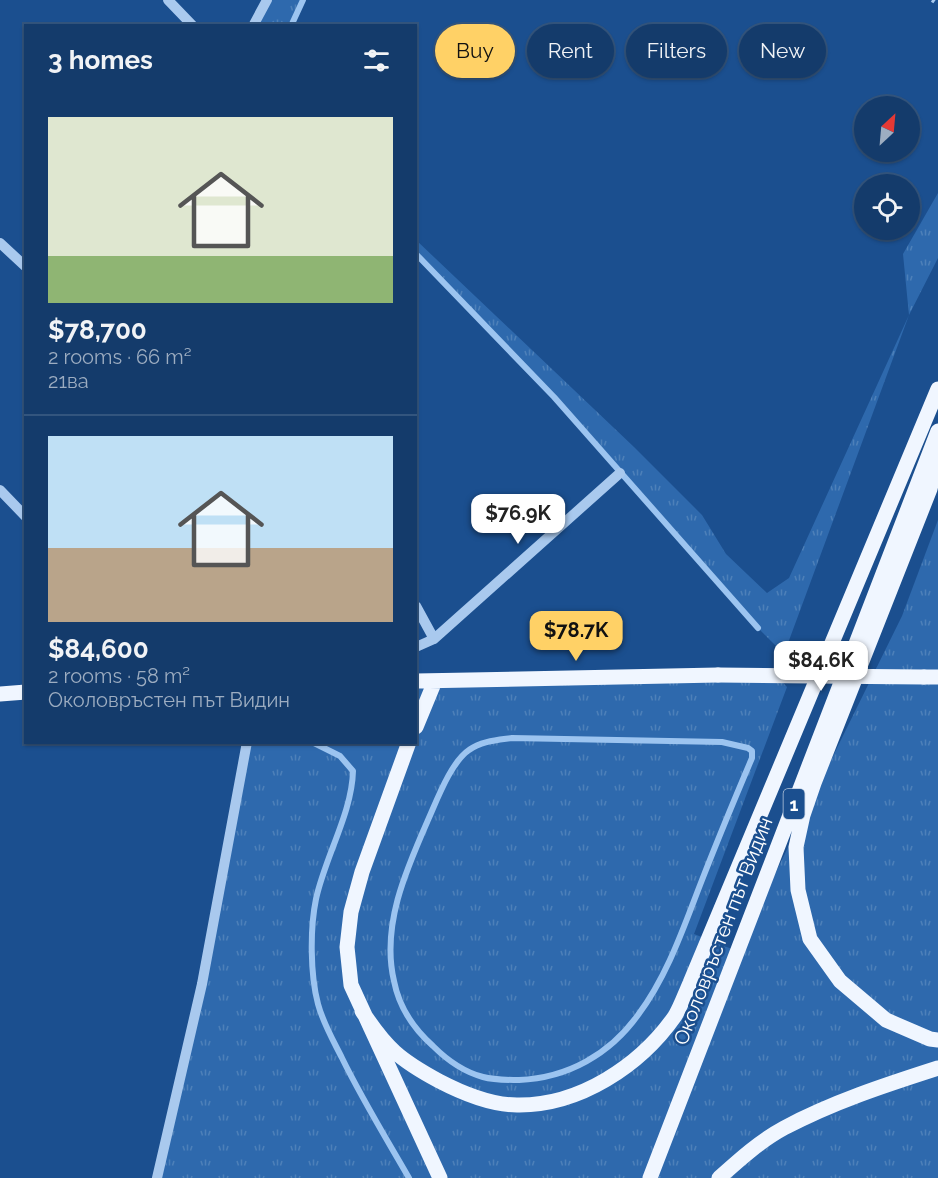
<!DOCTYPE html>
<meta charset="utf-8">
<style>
body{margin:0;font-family:Raleway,sans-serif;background:#214673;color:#f1f3f6;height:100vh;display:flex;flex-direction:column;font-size:22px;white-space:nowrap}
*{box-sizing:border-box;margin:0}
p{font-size:20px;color:#9dadc1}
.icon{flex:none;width:33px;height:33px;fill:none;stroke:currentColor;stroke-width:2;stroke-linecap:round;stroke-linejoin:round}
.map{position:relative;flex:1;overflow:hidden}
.drawer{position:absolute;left:24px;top:24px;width:393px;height:720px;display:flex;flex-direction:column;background:#143b6b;border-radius:0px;box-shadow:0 2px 4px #0004,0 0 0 2px #33557e}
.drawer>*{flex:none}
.banner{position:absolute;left:435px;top:24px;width:412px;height:54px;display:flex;gap:12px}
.needle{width:39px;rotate:26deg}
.fabs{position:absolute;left:854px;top:96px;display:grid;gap:12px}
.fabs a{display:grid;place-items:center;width:66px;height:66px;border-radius:50%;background:#143b6b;box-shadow:0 2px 4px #0004,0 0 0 2px #33557e;font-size:30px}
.price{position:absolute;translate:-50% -51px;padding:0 14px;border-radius:12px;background:#fff;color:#222;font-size:20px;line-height:39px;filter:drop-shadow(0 2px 3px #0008)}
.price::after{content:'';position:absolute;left:50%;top:36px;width:18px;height:14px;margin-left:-9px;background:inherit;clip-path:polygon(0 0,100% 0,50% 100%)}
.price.active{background:#ffd166;color:#111}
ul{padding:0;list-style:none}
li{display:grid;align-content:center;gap:12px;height:318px;padding:0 24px}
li+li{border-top:2px solid #33557e}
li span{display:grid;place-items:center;height:186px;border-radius:0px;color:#555}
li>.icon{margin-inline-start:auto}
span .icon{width:108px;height:108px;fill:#fffc;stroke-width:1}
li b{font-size:26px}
h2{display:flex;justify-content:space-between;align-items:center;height:72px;padding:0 24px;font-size:26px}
.pill{padding:0 21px;border-radius:27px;background:#143b6b;box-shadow:0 2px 4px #0004,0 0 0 2px #33557e;font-size:21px;line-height:54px}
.pill.active{background:#ffd166;color:#111}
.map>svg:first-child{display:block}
.grass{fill:url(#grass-tufts)}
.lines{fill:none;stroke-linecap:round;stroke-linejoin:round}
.stream{stroke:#9cc4f0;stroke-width:6}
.path{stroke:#a9c9ee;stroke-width:4;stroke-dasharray:3 4.5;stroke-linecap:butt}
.minor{stroke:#a9c9ee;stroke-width:10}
.major{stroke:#f0f6ff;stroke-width:15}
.major-bridge{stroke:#f0f6ff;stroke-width:15}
.labels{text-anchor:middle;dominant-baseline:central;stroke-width:5;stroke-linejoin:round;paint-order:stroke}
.shield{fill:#1b4f8f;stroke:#bbcadd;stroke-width:1.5}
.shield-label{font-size:18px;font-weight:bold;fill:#fff}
.street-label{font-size:20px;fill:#fff;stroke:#1b4f8f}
</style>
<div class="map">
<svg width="938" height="1178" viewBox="0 0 938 1178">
<defs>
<pattern id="grass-tufts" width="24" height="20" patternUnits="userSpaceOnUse" patternTransform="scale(1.5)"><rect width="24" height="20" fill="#2e69ad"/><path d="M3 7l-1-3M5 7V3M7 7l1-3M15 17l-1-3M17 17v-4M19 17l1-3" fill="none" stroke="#4d80b9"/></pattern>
</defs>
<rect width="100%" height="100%" fill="#1b4f8f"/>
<!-- grass -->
<path class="grass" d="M267 0H303L291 25 253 26Z
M938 193V258L909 315 784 654 758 628 554 397 416 254V240L634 447 702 515 726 554 767 593 789 578 909 315 903 254Z
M938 520V1178H157L247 743 416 742V681L776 675 787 687 694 934 737 951 902 616Z"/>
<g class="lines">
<!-- stream -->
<path class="stream" d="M291 26 303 0
M416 254 554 397 758 628
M512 738 722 742 748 748 752 751V758C735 798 718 839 702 880 684 926 668 975 638 1015 610 1054 568 1078 519 1080 508 1080 494 1080 483 1077 464 1072 447 1060 433 1046 414 1029 399 1007 394 981 381 926 406 870 428 820 437 800 451 762 469 750 481 741 498 740 512 738Z
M312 742 340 756 353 771C352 813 325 857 316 899 310 928 310 974 318 1004 323 1023 333 1040 342 1058 362 1099 386 1138 409 1178"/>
<!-- path -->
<path class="path" d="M932 0 938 4"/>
<!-- minor -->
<path class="minor" d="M168 0 193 26
M253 26 267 0
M0 243 26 267
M0 490 26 517
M416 606 434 639
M416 647 434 639 620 473
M157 1178 202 984 247 742"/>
<!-- major -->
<path class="major" d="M938 456 930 489 814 783 803 815 796 847 798 890 810 939 840 981 886 1020 930 1039 938 1040
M924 677H938
M416 681 718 675
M0 694 26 692
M416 727 435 681
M409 742 362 872 351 912 347 947 351 985 440 1178
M362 1011C386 1048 400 1060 439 1081 462 1093 490 1105 517 1105 579 1106 640 1066 675 1016 681 1006 685 994 690 983L938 389
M650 1178 938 431
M719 1178C739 1160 760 1141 784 1128 833 1102 885 1085 938 1068"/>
<!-- major-bridge -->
<path class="major-bridge" d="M718 675 924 677"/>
</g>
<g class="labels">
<!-- shield labels -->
<rect class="shield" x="783.5" y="789" width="21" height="30" rx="4.5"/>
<g class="shield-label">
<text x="794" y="804">1</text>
</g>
<!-- street labels -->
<g class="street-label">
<text transform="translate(723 931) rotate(-69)">Околовръстен път Видин</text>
</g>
</g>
</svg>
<div class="fabs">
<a><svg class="needle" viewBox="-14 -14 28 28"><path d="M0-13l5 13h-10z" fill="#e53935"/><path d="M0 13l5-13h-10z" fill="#9dadc1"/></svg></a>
<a><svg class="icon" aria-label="locate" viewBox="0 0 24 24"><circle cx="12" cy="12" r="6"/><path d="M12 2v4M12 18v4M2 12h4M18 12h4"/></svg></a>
</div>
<b class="price" style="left:518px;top:545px">$76.9K</b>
<b class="price active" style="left:576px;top:662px">$78.7K</b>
<b class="price" style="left:821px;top:692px">$84.6K</b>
<div class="banner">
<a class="pill active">Buy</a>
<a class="pill">Rent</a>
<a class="pill">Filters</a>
<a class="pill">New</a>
</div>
<section class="drawer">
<h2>3 homes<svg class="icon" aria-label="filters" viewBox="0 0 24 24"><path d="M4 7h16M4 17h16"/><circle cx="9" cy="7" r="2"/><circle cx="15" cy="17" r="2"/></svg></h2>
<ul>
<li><span style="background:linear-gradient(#dfe7d0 75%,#8fb573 0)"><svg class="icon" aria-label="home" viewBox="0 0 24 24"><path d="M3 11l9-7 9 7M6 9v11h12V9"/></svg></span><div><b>$78,700</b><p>2 rooms · 66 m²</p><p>21ва</p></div></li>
<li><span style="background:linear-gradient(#bfe0f5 60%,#b9a48a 0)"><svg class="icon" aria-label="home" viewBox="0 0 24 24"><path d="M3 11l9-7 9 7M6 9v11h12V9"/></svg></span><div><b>$84,600</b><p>2 rooms · 58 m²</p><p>Околовръстен път Видин</p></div></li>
</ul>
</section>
</div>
